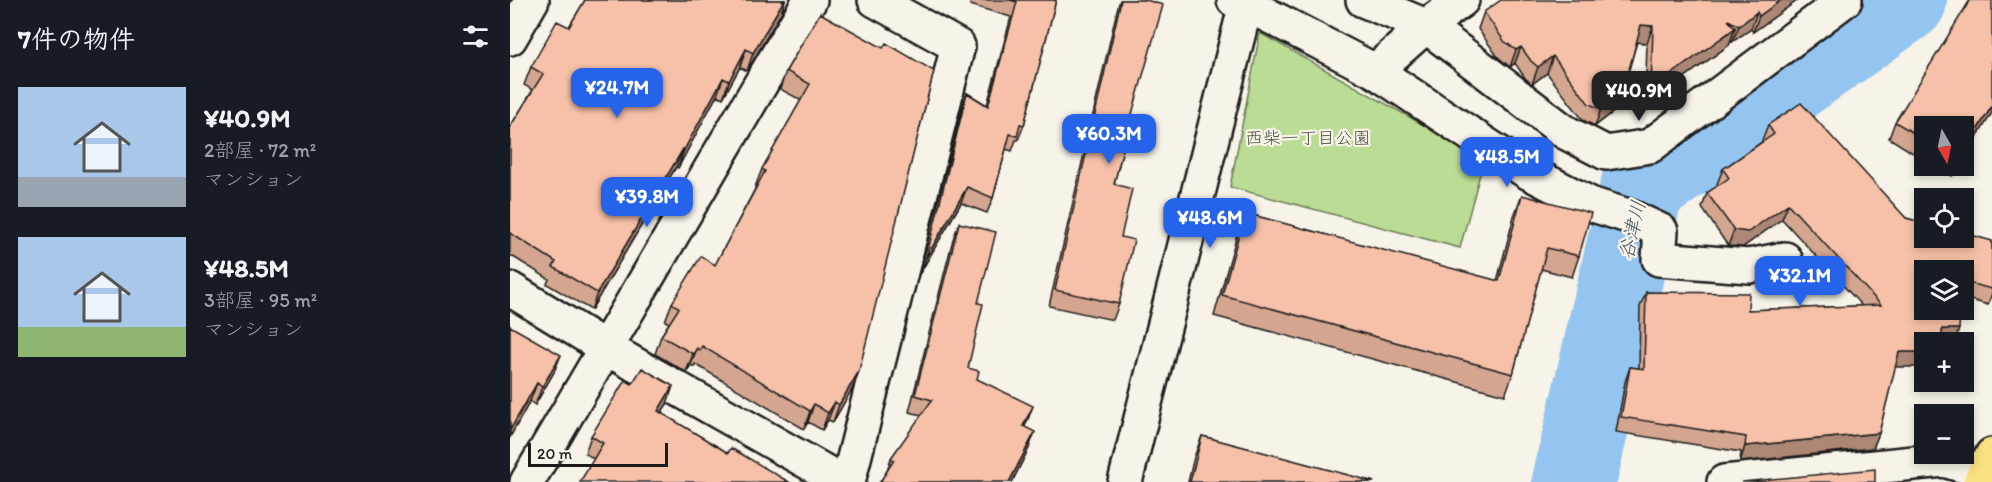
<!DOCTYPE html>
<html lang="ja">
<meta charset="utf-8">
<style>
body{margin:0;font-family:Itim,"Klee One",sans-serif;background:#20242c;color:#f1f3f6;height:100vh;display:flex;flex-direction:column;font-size:22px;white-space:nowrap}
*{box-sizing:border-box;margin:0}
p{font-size:20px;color:#9ea1a6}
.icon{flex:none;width:33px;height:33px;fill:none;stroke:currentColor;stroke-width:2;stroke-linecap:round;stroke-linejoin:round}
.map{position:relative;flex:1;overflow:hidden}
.panel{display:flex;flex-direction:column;background:#171b24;width:510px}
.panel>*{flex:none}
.needle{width:39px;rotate:171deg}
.controls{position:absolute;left:1404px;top:116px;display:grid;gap:12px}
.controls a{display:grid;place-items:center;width:60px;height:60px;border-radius:0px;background:#171b24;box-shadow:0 3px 9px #0003;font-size:30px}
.scale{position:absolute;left:18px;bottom:15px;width:140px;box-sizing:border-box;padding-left:6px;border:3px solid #1c1c1c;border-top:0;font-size:16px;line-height:21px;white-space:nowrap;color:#1c1c1c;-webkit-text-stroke:4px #f7f3e8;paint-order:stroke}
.price{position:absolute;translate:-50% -51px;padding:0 14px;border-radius:12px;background:#2563eb;color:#fff;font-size:20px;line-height:39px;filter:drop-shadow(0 2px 3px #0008)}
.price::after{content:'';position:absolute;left:50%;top:36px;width:18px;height:14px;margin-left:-9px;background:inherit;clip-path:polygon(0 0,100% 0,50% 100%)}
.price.current{background:#222;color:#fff}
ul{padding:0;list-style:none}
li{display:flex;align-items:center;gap:18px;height:150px;padding:0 18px}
li span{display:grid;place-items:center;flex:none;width:168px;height:120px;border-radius:0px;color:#555}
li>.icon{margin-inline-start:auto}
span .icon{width:72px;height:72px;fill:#fffc;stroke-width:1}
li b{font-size:26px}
h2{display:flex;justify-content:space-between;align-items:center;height:72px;padding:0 18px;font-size:26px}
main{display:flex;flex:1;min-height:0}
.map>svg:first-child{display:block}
.green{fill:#bbdc95;stroke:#6c7c58;stroke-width:1.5}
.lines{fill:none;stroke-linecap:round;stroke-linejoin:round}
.river{stroke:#94c5f0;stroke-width:84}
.minor-casing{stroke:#1c1c1c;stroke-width:38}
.trunk-casing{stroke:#1c1c1c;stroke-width:38}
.minor{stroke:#f7f3e8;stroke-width:33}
.trunk{stroke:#f9e181;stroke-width:33}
.wall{fill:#d4a690;stroke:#1c1c1c;stroke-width:1.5}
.shaded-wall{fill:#ac8776;stroke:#1c1c1c;stroke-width:1.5}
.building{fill:#f6c1a8;stroke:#1c1c1c;stroke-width:1.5}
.labels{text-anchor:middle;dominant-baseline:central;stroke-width:4.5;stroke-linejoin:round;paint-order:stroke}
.park-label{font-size:18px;fill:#4c5640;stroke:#f7f3e8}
.water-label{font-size:20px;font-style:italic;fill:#465766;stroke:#f7f3e8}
</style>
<main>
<section class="panel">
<h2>7件の物件<svg class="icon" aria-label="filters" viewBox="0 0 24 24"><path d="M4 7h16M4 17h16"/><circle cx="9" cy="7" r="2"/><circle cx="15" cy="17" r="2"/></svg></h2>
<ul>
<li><span style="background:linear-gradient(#a9c7e8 75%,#9aa5b1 0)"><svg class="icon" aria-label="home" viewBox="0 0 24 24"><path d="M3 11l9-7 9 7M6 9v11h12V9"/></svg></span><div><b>¥40.9M</b><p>2部屋 · 72 m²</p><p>マンション</p></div></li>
<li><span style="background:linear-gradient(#a9c7e8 75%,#8fb573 0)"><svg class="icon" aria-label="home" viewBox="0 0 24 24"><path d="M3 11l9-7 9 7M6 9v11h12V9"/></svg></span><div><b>¥48.5M</b><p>3部屋 · 95 m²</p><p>マンション</p></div></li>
</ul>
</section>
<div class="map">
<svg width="1482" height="482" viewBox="0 0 1482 482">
<rect width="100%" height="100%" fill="#f7f3e8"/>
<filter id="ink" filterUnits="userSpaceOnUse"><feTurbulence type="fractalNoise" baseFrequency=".0167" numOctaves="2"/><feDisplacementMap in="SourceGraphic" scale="12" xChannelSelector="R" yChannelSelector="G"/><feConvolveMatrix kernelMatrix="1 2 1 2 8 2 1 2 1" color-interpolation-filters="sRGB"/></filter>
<g filter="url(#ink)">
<!-- green -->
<path class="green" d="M750 33 974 159 950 248 720 187Z"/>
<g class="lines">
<!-- river -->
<path class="river" d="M1064 482 1132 187 1395 0"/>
<defs>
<path id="minor" d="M724 0 736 4 865 71 1016 171 1080 204 1121 217 1151 231 1149 259 1239 266 1275 259
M853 0 916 26 1055 132 1096 153 1140 146 1335 0
M0 38 22 0
M865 71 916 26 952 0
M0 289 96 348 333 482
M17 482 300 0
M338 482 448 46 365 0
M615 482 736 4
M1214 482 1434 460 1474 472"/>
<path id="trunk" d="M1470 482 1482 455"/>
</defs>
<!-- minor casing -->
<use href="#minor" class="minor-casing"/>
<!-- trunk casing -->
<use href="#trunk" class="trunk-casing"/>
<!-- minor -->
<use href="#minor" class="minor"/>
<!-- trunk -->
<use href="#trunk" class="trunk"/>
</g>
<!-- wall -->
<path class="wall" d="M75 0H275L271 13 237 71 230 67 213 98 207 95 168 168 166 167 81 310 37 284 39 279 0 255V127L23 90 14 85 21 67 59 27Z
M461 0H546L514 125 508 140H506L502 151 496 149 483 198 477 213 451 203 410 273 452 109 457 93 477 105 501 17 460 5Z
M610 0H636L622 114 604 184 611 237 609 304 603 320 539 306 607 10Z
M1288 0 1243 32 1241 29 1222 42 1220 41 1219 45 1135 106 1137 43 1127 42 1107 109 1085 126 1073 120 1037 73 1022 84 1015 78 1005 63 1000 67 988 57 968 29 974 12Z
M310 13 349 371 342 389 323 422 318 420 312 430 298 422 294 429 185 364 184 367 181 365 176 372 145 354 151 336 159 323 155 321 162 303 205 265 246 187H245L252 169 291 100 270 89 276 71Z
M1385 122 1414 126V160L1379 138Z
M1258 125 1396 218 1482 241V293L1478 305 1454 298V270L1414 342 1385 367 1369 433 1363 448 1230 462 1231 452 1106 432 1115 382 1120 367 1129 368 1130 307 1136 292 1238 310 1352 306 1272 219 1233 247 1218 246 1192 208 1197 193 1208 186 1207 184 1213 169 1253 141 1252 140Z
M1423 165H1449L1442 176Z
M1012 195 1069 256 1062 277 1031 269 1003 374 995 395 704 316 727 234 735 213 987 281 1004 216Z
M449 223 468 303 458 368 467 379 517 422 514 427 519 448 502 482H370L376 473 381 458 412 415 399 412 443 239Z
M0 326 44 372 25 405 20 401 0 437Z
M157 404 151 413 218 453 279 482 84 459 75 453 81 436Z
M692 436 864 482H678L684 457Z"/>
<!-- shaded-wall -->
<path class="shaded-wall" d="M274 0H275L271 13 237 71 243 53Z
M1271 0H1288L1243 32 1249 16Z
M1247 12 1241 29 1222 42 1229 26Z
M1131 25 1143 26 1137 43 1125 42Z
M1225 28 1219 45 1135 106 1141 89Z
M1011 47 1005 63 1000 67 1006 50Z
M236 49 230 67 213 98 219 81Z
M1043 56 1037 73 1022 84 1028 67Z
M213 78 207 95 168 168 174 150Z
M1113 92 1107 109 1085 126 1091 109Z
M1482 106V113L1454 158V151Z
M173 149 166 167 81 310 87 293Z
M1446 165H1449L1442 176Z
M457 187 451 203 410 273 416 258Z
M1278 204 1272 219 1233 247 1218 246 1224 230Z
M1432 329H1449L1445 342H1427Z
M187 348 181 365 176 372 183 354Z
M1389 352H1414V367H1383Z
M51 355 44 372 25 405 32 387Z
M349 371 342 389 323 422 329 405Z
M27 383 20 401 0 437V430Z
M163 386 157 404 141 428 148 411Z
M325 402 318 420 312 430 318 413Z
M304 404 298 422 294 429 300 411Z
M523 406 517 422 507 442 513 426Z
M525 432 519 448 502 482H499Z
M1369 433 1363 448 1230 462 1235 446Z"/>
<!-- building -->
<path class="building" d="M75 0H274L243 53 236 49 219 81 213 78 174 150 173 149 87 293 43 267 46 262 0 233V127L33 74 21 67 47 21 59 27Z
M500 0H546L514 125 510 124 507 136 500 134 483 198 457 187 416 258 457 93 478 106 507 2Z
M611 0H636L653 5 622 114 604 184 622 189 611 237 624 240 609 304 545 290Z
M991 0H1271L1249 16 1247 12 1229 26 1218 20 1225 28 1141 89 1143 26 1131 25 1113 92 1091 109 1079 104 1043 56 1028 67 1021 61 1011 47 1006 50 994 41 974 12Z
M1460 0H1482V106L1454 151V126H1414V139L1385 122Z
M310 13 373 48 376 43 424 71 349 371 329 405 325 402 318 413 304 404 300 411 192 346 190 350 187 348 183 354 151 336 169 308 162 303 191 256 205 265 255 171 252 169 300 84 276 71Z
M1291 103 1396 218 1414 223V237H1454V233L1482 241V289L1454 282V270H1414V309H1450L1449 329H1432V342H1414V352H1389L1369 433 1235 446 1236 437 1111 417 1120 367 1134 369 1136 292 1239 293 1238 310 1371 305 1278 204 1238 232 1224 230 1197 193 1219 178 1213 169 1264 134 1258 125Z
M1012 195 1081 213 1069 256 1037 248 1003 374 712 295 735 213 989 281Z
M449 223 486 232 468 303 473 304 458 368 469 371 467 379 523 406 513 426 525 432 499 482H370L384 460 381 458 422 400 405 395Z
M0 326 51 355 32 387 27 383 0 430Z
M132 368 163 386 148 411 218 453 221 448 279 482H70L93 443 81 436 115 380 122 384Z
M692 436 864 482H680Z
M1365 469V482H1232Z"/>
</g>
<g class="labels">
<!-- park labels -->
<g class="park-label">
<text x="798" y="138">西柴一丁目公園</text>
</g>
<!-- water labels -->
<g class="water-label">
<text transform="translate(1122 230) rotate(-77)">谷津川</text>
</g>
</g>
</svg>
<div class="controls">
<a><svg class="needle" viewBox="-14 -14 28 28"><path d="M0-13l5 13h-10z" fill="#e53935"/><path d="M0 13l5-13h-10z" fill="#9ea1a6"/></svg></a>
<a><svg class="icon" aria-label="locate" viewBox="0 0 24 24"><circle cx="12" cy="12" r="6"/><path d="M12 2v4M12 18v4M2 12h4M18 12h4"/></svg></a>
<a><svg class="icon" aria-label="layers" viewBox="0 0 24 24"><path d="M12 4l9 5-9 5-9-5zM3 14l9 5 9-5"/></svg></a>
<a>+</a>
<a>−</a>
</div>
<div class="scale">20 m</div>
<b class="price" style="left:107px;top:119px">¥24.7M</b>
<b class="price current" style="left:1129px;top:122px">¥40.9M</b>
<b class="price" style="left:599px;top:165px">¥60.3M</b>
<b class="price" style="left:997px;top:188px">¥48.5M</b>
<b class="price" style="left:137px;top:228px">¥39.8M</b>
<b class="price" style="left:700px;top:249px">¥48.6M</b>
<b class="price" style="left:1290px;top:307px">¥32.1M</b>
</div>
</main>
